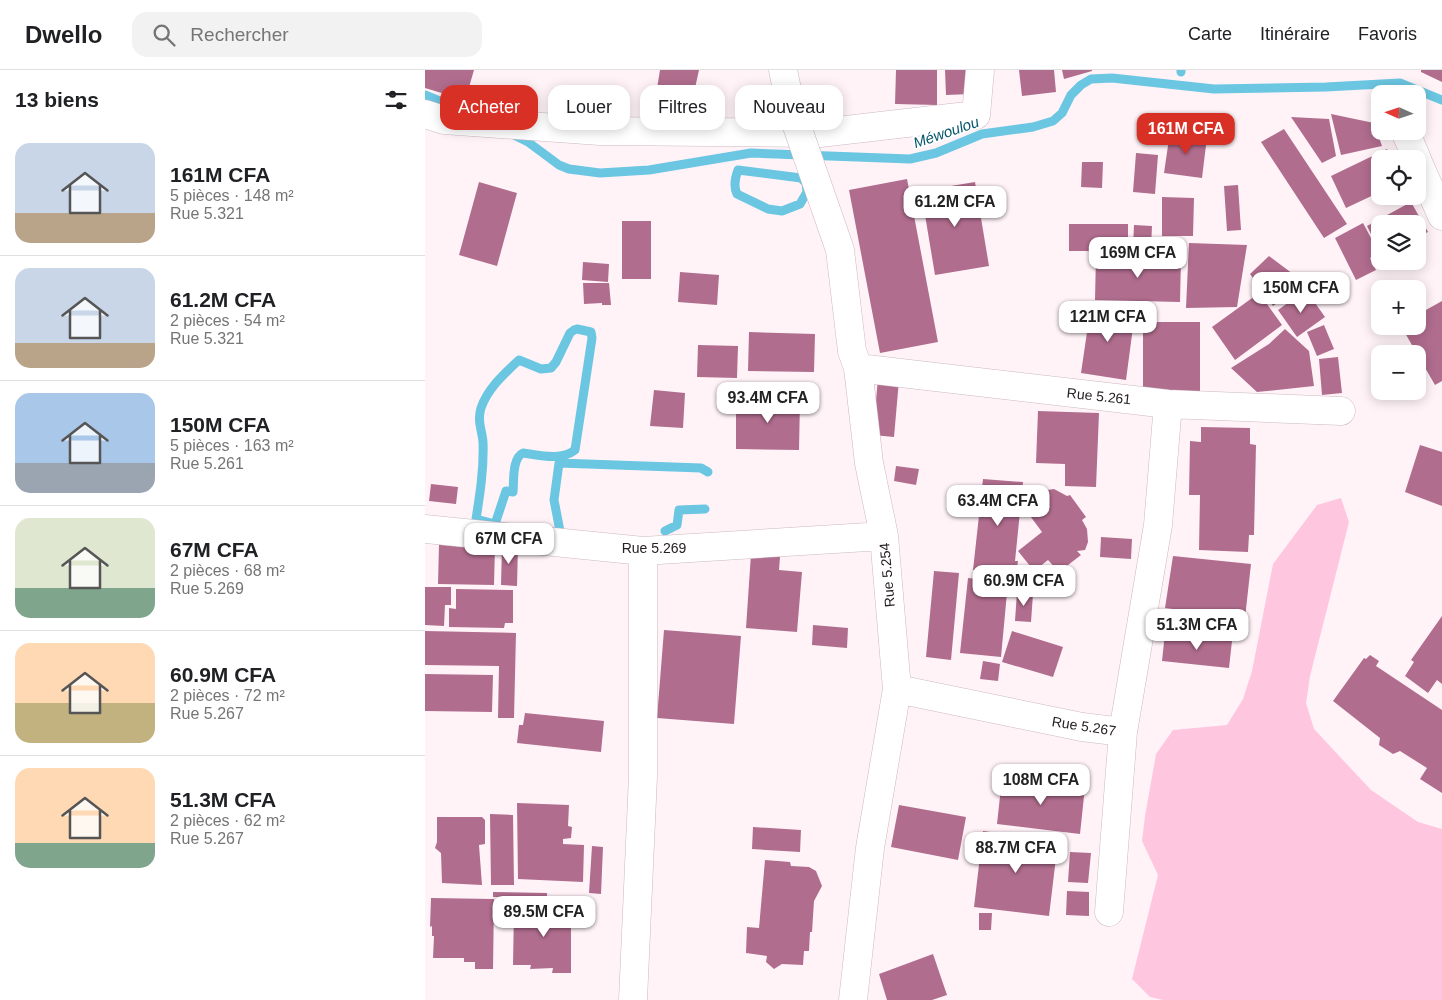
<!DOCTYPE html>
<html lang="fr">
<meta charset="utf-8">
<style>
body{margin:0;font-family:Arial,sans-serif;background:#f2f2f2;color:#202124;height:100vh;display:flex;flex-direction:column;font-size:19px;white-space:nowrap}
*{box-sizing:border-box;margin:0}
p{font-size:16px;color:#757577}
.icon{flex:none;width:28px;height:28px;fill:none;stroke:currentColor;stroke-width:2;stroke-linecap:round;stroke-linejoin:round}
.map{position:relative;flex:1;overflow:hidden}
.side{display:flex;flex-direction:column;background:#fff;width:425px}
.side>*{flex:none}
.hud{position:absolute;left:15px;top:15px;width:475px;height:45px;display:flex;gap:10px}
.needle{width:32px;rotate:273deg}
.controls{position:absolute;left:946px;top:15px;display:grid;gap:10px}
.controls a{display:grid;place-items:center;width:55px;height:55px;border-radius:10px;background:#fff;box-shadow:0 2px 12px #0003;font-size:25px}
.price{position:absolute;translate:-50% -42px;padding:0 11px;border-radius:10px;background:#fff;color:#222;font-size:16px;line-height:32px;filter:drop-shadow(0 1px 2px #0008)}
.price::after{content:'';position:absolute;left:50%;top:30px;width:15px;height:11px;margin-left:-8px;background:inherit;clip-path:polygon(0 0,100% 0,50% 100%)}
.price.on{background:#d93025;color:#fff}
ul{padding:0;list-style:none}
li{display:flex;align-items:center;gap:15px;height:125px;padding:0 15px}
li+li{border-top:1px solid #e0e0e0}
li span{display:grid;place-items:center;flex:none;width:140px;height:100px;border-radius:15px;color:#555}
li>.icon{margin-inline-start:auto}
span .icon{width:60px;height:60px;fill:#fffc;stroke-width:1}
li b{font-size:21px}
h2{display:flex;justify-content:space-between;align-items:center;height:60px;padding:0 15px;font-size:21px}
.pill{padding:0 18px;border-radius:15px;background:#fff;box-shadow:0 2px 12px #0003;font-size:18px;line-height:45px}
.pill.on{background:#d93025;color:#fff}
header{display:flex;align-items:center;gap:30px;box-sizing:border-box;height:70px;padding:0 25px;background:#fff;border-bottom:1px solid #e0e0e0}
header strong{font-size:24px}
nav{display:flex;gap:28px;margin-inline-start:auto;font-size:18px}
.search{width:350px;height:45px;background:#f2f2f2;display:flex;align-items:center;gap:12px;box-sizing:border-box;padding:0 18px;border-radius:15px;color:#757577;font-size:19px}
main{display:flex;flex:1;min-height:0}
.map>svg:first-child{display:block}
.green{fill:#ffc6df}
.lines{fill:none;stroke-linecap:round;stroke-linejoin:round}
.stream{stroke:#6bc6e2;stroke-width:9}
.building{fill:#b16d8e}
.minor-casing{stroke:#ccb9c1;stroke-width:29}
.minor{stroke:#fff;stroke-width:28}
.minor-bridge-casing{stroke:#ccb9c1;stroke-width:29;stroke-linecap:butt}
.minor-bridge{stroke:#fff;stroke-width:28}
.labels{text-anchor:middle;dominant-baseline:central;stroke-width:4;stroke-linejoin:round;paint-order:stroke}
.street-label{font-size:14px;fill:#282124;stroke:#fff}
.water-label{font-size:15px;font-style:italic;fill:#06576b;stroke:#fff}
</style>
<header>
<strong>Dwello</strong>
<div class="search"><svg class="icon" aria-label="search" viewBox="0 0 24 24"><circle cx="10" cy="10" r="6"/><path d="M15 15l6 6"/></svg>Rechercher</div>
<nav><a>Carte</a><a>Itinéraire</a><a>Favoris</a></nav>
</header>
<main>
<section class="side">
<h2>13 biens<svg class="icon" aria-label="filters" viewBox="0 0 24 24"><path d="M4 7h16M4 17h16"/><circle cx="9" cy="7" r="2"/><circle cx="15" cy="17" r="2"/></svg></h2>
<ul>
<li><span style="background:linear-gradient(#c9d6e8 70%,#b9a48a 0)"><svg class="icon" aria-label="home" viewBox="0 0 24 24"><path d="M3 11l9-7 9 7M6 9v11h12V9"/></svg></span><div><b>161M CFA</b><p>5 pièces · 148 m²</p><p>Rue 5.321</p></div></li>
<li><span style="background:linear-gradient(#c9d6e8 75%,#b9a48a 0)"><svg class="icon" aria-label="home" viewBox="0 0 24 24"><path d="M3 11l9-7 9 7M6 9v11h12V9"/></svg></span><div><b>61.2M CFA</b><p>2 pièces · 54 m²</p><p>Rue 5.321</p></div></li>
<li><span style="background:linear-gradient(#a9c7e8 70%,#9aa5b1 0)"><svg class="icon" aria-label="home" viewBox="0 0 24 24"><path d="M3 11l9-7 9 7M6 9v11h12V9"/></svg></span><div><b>150M CFA</b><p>5 pièces · 163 m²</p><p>Rue 5.261</p></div></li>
<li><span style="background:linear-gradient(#dfe7d0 70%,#7fa58c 0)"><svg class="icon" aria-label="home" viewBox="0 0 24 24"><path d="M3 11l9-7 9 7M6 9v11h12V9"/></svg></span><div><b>67M CFA</b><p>2 pièces · 68 m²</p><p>Rue 5.269</p></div></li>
<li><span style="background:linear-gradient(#ffd9b3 60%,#c2b280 0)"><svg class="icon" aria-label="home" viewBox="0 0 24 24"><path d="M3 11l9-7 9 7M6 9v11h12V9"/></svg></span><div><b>60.9M CFA</b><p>2 pièces · 72 m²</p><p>Rue 5.267</p></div></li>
<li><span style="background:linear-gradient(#ffd9b3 75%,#7fa58c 0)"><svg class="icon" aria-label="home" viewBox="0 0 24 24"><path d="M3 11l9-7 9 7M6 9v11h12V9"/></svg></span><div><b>51.3M CFA</b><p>2 pièces · 62 m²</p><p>Rue 5.267</p></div></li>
</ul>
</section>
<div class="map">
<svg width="1017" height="930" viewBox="0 0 1017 930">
<rect width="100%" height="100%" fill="#fff3f8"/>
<!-- green -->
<path class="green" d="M916 428 924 452 885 606 881 633 889 659 946 720 993 752 1017 759V930H738L725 927 707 909 733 805 717 771 720 746 731 684 748 660 802 655 818 629 827 601 848 494 892 435Z"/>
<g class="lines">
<!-- stream -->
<path class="stream" d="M756 2V0
M0 25 39 41
M87 64 103 72 134 95 144 99 175 103 224 100 326 83 485 89 511 83 557 64 608 57 628 51 637 43 646 25 656 15 666 9 687 8 789 19 901 17 975 13 1017 30
M313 100 376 108 381 113 382 122 375 134 357 141 343 139 312 124C308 116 310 108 313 100Z
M152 259 166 262 167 268 150 380C136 391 114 385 98 383 87 388 89 411 88 422L81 421 70 454 51 449C55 424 59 398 58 372 57 360 52 351 56 338 63 318 79 304 94 290L116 299 126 298 131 292 145 263 149 260Z
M135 461 129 430 134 393 276 398 283 402
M240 461 252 455 254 440 280 439"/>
</g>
<!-- building -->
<path class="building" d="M0 0H49L42 24 32 21 30 27 0 18Z
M235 0H274L267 32 231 25Z
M471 0H512V35L470 34Z
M520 0H545L546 24 521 25Z
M594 0H629L631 22 597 26Z
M637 0H667V1L639 9Z
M996 0H1017V12L996 2Z
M906 44 949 53 957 76 916 85Z
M866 47 904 49 911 86 897 93Z
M859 59 922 154 899 168 836 72Z
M745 62 782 67 777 108 739 103Z
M962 79 967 89H955V122L921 138 906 106Z
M976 81 979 89H972L970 83Z
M711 83 733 85 730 124 708 122Z
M657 92H678L677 118 656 117Z
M482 109 513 272 455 283 424 120Z
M54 112 92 123 72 196 34 185Z
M550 112 564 196 510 205 496 121Z
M813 115 816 160 802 161 799 116Z
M737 127 769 128 768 166H737Z
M986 132 1003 162 992 167V154H955V182L942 156Z
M197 151H226V209H197Z
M938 153 954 183 945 188 951 200 931 210 910 168Z
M644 154H703V181H644Z
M709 155 727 156 726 178 708 177Z
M764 173 822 175 812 237 761 238Z
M671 185 756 187 755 232 670 230Z
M844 186 880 213 848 236 825 204Z
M158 192 184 194 183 212 157 210Z
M255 202 294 205 292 235 253 232Z
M158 213H184L186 235H177V233L159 234Z
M881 220 900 247 872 267 853 240Z
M834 223 857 255 810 290 787 257Z
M1017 231V311L1010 315 976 256H992V245Z
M666 235 710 242 701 310 656 303Z
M718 252H775V325L718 324Z
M899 255 909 279 892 286 882 262Z
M860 259 884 281 889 316 832 322 806 298 844 274Z
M324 262 390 264 389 302 323 301Z
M273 275 313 276 312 308 272 307Z
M913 287 917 323 897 325 894 289Z
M453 308 474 310 469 367 448 365Z
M229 320 260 323 258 358 225 356Z
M311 329 375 330 374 380 311 379Z
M613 341 674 343 671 417 640 416V394L611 393Z
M776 357 825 358V374L831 375 829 465H824L823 482 774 480 775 425H764L765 371 776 372Z
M995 375 1017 382V436L980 422Z
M471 396 494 399 491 415 469 411Z
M558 409 598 412 590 491H593L591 505 548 500Z
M6 414 33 417 31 434 4 431Z
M629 419 642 426 645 425 661 447 657 450 662 459 663 472 660 480 652 481 656 485 634 502 623 490 609 501 593 481 617 462 597 435 616 421Z
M676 467 707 469 706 489 675 487Z
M14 475 70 476 69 515 13 514Z
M77 475 93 476 92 516 76 515Z
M326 484 355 487 354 500 377 502 372 562 321 558Z
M748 486 826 494 819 557 778 552 779 543 740 538Z
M509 501 534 503 526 590 501 587Z
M543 508 583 512 576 587 535 583Z
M0 517H26V535H20L19 556 0 555Z
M31 519 88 520V553H80L79 558 24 557V538L31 539Z
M592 522 608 524 606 552 590 551Z
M1017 546V614L1012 610 1003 623 980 606 989 592 986 590Z
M388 555 423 558 422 578 387 575Z
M239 560 316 566 309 654 232 648Z
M0 561 91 563 89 648H73L74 596 0 595Z
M587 561 638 577 628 607 577 592Z
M740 563 807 571 804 598 737 591Z
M945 585 954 591 951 596 1017 640V723L995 709 1002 698 975 681 968 684 954 675 955 668 908 631 939 588 941 589Z
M558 591 575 594 573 611 555 609Z
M0 604 68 605 67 642 0 641Z
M100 643 179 651 176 682 92 673 94 655H98Z
M577 708 660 717 655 764 572 754Z
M92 733 144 735 143 756 147 757 146 768 138 769V774L159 775 158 812 93 809Z
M474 735 541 747 533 790 466 777Z
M65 744 88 745 89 815H66Z
M12 747H57L60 750V774L54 775 57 815 17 813 16 783 10 778 12 772Z
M328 757 376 760 375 782 327 779Z
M558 761 633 771 624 846 549 837Z
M167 776 178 777 176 824 164 823Z
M645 782 666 783 663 813 643 812Z
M340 790 365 792 366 796 384 797 391 801 397 816 389 831 387 862H385L384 881H379L378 895 357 894 349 899 341 892 342 886 321 883 322 857 334 858Z
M642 821 664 822V846L641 845Z
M68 822 122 823V827H116V837L80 836V827H68Z
M6 828 69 829 68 899H50V892H39V888H8L9 866H7V856L5 857Z
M121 832H146V903H127L128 898 105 899 106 895H88L89 841H120Z
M554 843H567L566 860H554Z
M508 884 522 925 507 930H462L454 904Z"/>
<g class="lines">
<defs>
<path id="minor" d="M358 0 366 39
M0 44 19 50 175 61 395 63 551 45 555 0
M980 61 992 89
M382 85 415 180 427 281 433 298 444 393 459 466 472 619 445 778 428 930
M992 90 1017 146
M433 298 743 334 916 341
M0 459 218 481 459 466
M472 619 657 657 698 662 733 455 743 334
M684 842 698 662
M208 930 218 706V481"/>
</defs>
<!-- minor casing -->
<use href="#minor" class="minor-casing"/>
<!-- minor -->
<use href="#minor" class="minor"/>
<defs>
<path id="minor-bridge" d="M366 39 382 85"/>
</defs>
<!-- minor-bridge casing -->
<use href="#minor-bridge" class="minor-bridge-casing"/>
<!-- minor-bridge -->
<use href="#minor-bridge" class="minor-bridge"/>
</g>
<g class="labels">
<!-- street labels -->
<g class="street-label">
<text transform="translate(674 326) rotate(6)">Rue 5.261</text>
<text x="229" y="478">Rue 5.269</text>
<text transform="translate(462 505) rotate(-95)">Rue 5.254</text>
<text transform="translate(659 656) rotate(9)">Rue 5.267</text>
</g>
<!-- water labels -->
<g class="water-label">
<text transform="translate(521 62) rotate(-19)">Méwoulou</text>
</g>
</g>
</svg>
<div class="controls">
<a><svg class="needle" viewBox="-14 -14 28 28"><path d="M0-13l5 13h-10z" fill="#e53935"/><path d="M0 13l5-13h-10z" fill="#757577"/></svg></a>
<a><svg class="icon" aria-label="locate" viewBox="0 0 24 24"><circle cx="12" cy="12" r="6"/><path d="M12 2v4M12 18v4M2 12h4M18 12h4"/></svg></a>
<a><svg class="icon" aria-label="layers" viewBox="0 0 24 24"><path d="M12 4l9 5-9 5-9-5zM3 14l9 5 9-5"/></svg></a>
<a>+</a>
<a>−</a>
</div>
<b class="price on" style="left:761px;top:85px">161M CFA</b>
<b class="price" style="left:530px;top:158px">61.2M CFA</b>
<b class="price" style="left:713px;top:209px">169M CFA</b>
<b class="price" style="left:876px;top:244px">150M CFA</b>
<b class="price" style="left:683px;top:273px">121M CFA</b>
<b class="price" style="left:343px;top:354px">93.4M CFA</b>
<b class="price" style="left:573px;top:457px">63.4M CFA</b>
<b class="price" style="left:84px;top:495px">67M CFA</b>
<b class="price" style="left:599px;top:537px">60.9M CFA</b>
<b class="price" style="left:772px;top:581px">51.3M CFA</b>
<b class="price" style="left:616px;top:736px">108M CFA</b>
<b class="price" style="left:591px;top:804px">88.7M CFA</b>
<b class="price" style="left:119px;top:868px">89.5M CFA</b>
<div class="hud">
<a class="pill on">Acheter</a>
<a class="pill">Louer</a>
<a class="pill">Filtres</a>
<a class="pill">Nouveau</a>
</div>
</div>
</main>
